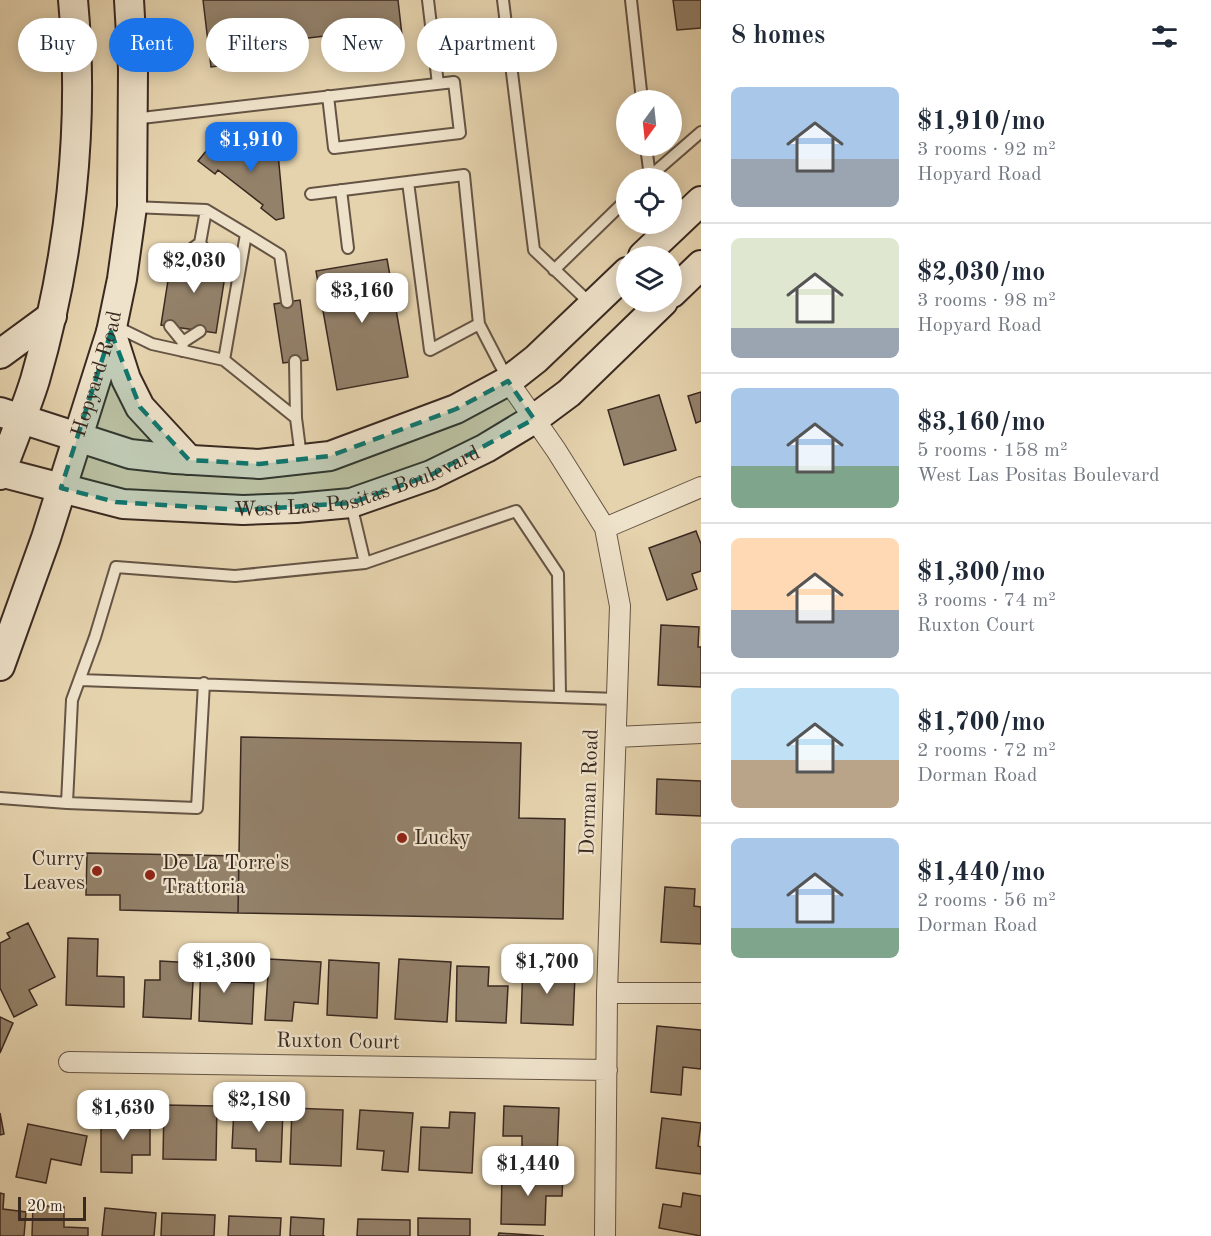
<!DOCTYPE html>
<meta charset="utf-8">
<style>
body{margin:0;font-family:"Old Standard TT",serif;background:#f6f6f7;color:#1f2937;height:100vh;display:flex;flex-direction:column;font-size:22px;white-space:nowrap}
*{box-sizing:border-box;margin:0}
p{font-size:20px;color:#747a83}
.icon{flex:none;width:33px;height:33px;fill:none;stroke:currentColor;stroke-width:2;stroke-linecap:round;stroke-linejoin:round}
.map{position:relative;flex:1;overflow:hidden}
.drawer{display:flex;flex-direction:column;background:#fff;width:510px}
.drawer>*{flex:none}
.banner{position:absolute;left:18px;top:18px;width:570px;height:54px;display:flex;gap:12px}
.needle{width:39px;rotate:195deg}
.buttons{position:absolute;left:616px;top:90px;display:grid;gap:12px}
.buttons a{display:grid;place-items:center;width:66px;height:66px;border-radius:50%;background:#fff;box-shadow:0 3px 15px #0003;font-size:30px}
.scale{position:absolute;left:18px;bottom:15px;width:68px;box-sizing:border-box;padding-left:6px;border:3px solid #3a2921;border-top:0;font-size:16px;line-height:21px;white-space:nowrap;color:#3a2921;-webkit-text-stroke:4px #eee2ca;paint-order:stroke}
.price{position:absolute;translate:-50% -51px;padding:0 14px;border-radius:12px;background:#fff;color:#222;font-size:20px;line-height:39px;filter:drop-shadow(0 2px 3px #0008)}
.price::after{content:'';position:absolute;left:50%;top:36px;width:18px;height:14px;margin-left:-9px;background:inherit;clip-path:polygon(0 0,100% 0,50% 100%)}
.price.current{background:#1a73e8;color:#fff}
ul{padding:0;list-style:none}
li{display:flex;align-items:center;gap:18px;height:150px;padding:0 30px}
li+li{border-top:2px solid #e0e1e3}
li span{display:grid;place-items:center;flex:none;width:168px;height:120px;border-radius:9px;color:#555}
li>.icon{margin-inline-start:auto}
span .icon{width:72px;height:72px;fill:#fffc;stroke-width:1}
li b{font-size:26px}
h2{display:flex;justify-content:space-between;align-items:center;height:72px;padding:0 30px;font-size:26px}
.tag{padding:0 21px;border-radius:27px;background:#fff;box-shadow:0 3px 15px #0003;font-size:21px;line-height:54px}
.tag.current{background:#1a73e8;color:#fff}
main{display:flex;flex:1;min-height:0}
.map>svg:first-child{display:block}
.building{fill:#93816a;stroke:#3a2921;stroke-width:1.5}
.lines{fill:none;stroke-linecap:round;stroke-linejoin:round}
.lane-casing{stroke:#655444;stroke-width:14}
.street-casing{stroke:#655444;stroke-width:22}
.secondary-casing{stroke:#3a2921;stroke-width:32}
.lane{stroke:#eee2ca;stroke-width:10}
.street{stroke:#eee2ca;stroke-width:20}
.secondary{stroke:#eee2ca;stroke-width:28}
.marked{fill:#0f766e;fill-opacity:0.2;stroke:#0f766e;stroke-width:4.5;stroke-dasharray:12 8;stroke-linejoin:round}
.poi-dot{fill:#8f2418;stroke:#eee2ca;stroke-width:2}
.labels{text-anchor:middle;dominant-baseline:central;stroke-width:4.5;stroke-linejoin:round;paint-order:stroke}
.street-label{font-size:21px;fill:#3a2921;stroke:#eee2ca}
.poi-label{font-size:21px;fill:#3a2921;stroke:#eee2ca;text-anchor:start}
</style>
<main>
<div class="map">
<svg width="701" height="1236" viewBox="0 0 701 1236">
<rect width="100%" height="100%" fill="#e5d3ae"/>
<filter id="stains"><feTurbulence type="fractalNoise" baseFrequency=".00333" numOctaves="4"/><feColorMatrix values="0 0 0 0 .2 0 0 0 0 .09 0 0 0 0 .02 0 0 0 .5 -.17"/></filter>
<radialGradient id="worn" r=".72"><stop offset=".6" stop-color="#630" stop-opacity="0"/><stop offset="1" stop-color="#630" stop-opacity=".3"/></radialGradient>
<!-- building -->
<path class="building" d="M203 0H398L403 44 344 51 342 34 266 43 268 60 211 67Z
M673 0H701V28L677 30Z
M277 143 284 218 276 220 261 208 263 205 218 170 215 174 198 161 207 150Z
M172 255 227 263 216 333 161 325Z
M387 259 408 377 337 390 316 271Z
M300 300 308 360 283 363 274 304Z
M701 392V421L696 423 688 396Z
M659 395 676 450 624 465 608 410Z
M696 531 701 544V571L692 574 697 589 667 600 649 548Z
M661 625 699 627 698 647H701V687L658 685Z
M241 737 521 743 519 818 565 819 563 919 238 913Z
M657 779 701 781V816L656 814Z
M87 853 239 856 238 913 120 910V895H86Z
M665 887 695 889 694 906 701 907V944L661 942Z
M28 923 55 977 29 990 37 1005 14 1017 0 988V943L10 938 7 933Z
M68 938 98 939 97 976 124 977V1007L66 1005Z
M201 958 231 959 230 982 254 983 252 1024 199 1021Z
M269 959 321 962 318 1004 294 1002 292 1021 265 1020Z
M399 959 451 962 447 1022 395 1019Z
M329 960 379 963 377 1018 327 1015Z
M523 960 553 961V974L575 975 573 1025 521 1023Z
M160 961 194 963 191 1019 143 1017 145 980H160Z
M457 966 489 967 488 986H508L506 1023 456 1021Z
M0 1017 13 1023 0 1053Z
M657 1026 701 1030V1069L683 1067 681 1095 651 1092Z
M164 1105 217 1106 216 1160 163 1159Z
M504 1106 559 1108 557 1156 522 1155V1136H503Z
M234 1108 283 1110 281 1162 256 1161V1149L232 1148Z
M292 1108 343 1110 341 1166 290 1164Z
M360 1110 413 1113 408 1172 382 1170 384 1151 357 1149Z
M450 1112 475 1113 472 1173 419 1170 421 1127 449 1128Z
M0 1113 4 1134 0 1135Z
M101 1115 150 1116V1155H132V1173L101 1172Z
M662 1118 701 1123 698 1146 701 1147V1174L656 1168Z
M28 1124 87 1136 81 1165 51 1159 46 1183 16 1177Z
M502 1173 563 1175 562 1196H546L545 1225 501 1224Z
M0 1193 4 1194 3 1209 26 1212 24 1236H0Z
M683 1193 701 1196V1236L659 1228 663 1204 681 1207Z
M33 1205 64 1207V1227L88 1228V1236H32Z
M105 1208 156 1213 154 1236H102Z
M162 1213 215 1215 214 1236H161Z
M229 1216 281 1218 280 1236H228Z
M291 1217 324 1219 323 1236H325H290Z
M418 1218 470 1219V1236H418Z
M358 1219 410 1220V1236H357Z
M499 1233 544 1236H498Z"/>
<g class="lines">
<defs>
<path id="lane" d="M428 0 438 84
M503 0 534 250 592 305
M631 0 642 100
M133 119 454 82 460 133 334 148 328 96
M646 146 650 177
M648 178 701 132
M408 182 430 350 479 324
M341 190 348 248
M311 194 464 175 479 324 508 380
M132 207 206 210 200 243 182 256
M246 234 280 255 287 302
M200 243 213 261
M554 270 627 199
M115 326 152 344 224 360 246 234 206 210
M170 326 183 342 182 351
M183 342 200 331
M224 360 296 418 301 457
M295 361 296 418
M351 504 365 563
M80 680 617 699
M0 798 67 803 197 808 204 683
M67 803 72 700 95 637 116 567 235 576 365 563 516 511 558 574 560 695"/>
<path id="street" d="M508 381 556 450 605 528 620 606 607 993 605 1236
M605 528 701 487
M616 737 701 733
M607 993H701
M69 1062 607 1070"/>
<g id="secondary">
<path d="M643 256 701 201"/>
<path d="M672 293 701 265"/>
<path d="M111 332 126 379 140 407 189 460"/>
<path d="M0 354 52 316"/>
<path d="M0 412 130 454 175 459 259 464 330 456 456 409 508 381 536 359 627 272"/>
<path id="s1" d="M0 472 123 504 243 510 296 508 351 503 431 475 486 448 534 419 569 393 663 302"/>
<path d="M0 475C11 444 25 412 35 380 70 259 85 126 73 0"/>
<path id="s2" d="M0 666 46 538 111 332 122 279 132 207 133 69 129 0"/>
</g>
</defs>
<!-- lane casing -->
<use href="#lane" class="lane-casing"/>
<!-- street casing -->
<use href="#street" class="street-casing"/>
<!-- secondary casing -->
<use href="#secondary" class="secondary-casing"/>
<!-- lane -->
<use href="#lane" class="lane"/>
<!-- street -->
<use href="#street" class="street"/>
<!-- secondary -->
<use href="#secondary" class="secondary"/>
</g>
<!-- marked area -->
<path class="marked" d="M111 332 140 407 189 460 259 464 330 456 456 409 508 381 534 419 431 475 351 503 243 510 116 502 61 488Z"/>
<!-- markers -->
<g class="poi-dot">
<circle cx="402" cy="838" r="6"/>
<circle cx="97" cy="871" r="6"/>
<circle cx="150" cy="875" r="6"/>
</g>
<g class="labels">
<!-- street labels -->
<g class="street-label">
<text stroke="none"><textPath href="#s2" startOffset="308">Hopyard Road</textPath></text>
<text stroke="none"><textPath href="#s1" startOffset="366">West Las Positas Boulevard</textPath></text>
<text transform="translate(590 792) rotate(-88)">Dorman Road</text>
<text transform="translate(338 1042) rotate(1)">Ruxton Court</text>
</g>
<!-- poi labels -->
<g class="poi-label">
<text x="414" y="838">Lucky</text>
<text x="85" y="859" text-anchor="end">Curry<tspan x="85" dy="24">Leaves</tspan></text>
<text x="162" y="863">De La Torre's<tspan x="162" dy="24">Trattoria</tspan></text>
</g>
</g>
<rect width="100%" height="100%" filter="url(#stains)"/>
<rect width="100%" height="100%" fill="url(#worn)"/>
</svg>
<div class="buttons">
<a><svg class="needle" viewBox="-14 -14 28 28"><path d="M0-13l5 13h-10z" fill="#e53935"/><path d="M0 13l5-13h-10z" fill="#747a83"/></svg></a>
<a><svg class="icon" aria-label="locate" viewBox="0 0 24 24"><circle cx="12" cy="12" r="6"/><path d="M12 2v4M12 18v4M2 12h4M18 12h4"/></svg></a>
<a><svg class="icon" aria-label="layers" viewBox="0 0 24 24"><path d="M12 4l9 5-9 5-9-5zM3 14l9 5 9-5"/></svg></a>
</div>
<div class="scale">20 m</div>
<b class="price current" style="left:251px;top:173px">$1,910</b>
<b class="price" style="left:194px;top:294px">$2,030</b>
<b class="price" style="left:362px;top:324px">$3,160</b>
<b class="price" style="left:224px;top:994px">$1,300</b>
<b class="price" style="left:547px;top:995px">$1,700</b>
<b class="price" style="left:259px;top:1133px">$2,180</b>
<b class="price" style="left:123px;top:1141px">$1,630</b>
<b class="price" style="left:528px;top:1197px">$1,440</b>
<div class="banner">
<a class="tag">Buy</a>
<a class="tag current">Rent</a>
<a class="tag">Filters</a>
<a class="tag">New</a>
<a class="tag">Apartment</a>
</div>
</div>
<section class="drawer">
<h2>8 homes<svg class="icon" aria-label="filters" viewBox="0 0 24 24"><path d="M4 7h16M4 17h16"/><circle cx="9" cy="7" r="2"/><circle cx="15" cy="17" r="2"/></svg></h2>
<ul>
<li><span style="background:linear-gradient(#a9c7e8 60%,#9aa5b1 0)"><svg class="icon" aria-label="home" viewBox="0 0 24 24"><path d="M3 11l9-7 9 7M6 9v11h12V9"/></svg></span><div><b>$1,910/mo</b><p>3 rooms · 92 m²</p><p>Hopyard Road</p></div></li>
<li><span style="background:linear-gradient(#dfe7d0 75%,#9aa5b1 0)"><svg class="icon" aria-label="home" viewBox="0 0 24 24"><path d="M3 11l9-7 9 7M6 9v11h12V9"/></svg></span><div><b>$2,030/mo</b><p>3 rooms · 98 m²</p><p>Hopyard Road</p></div></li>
<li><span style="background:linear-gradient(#a9c7e8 65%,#7fa58c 0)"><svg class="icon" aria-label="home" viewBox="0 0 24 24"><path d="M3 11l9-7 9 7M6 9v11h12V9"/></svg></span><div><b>$3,160/mo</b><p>5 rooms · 158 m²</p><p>West Las Positas Boulevard</p></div></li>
<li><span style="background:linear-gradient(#ffd9b3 60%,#9aa5b1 0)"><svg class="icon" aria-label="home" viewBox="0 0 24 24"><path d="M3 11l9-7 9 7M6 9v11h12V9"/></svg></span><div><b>$1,300/mo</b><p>3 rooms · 74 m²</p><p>Ruxton Court</p></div></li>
<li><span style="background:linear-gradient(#bfe0f5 60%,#b9a48a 0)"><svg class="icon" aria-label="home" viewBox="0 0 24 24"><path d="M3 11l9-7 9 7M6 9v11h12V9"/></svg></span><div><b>$1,700/mo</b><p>2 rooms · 72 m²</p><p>Dorman Road</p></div></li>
<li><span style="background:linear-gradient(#a9c7e8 75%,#7fa58c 0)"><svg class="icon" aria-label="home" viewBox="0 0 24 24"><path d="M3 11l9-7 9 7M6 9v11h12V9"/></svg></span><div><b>$1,440/mo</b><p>2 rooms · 56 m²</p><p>Dorman Road</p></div></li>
</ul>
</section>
</main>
